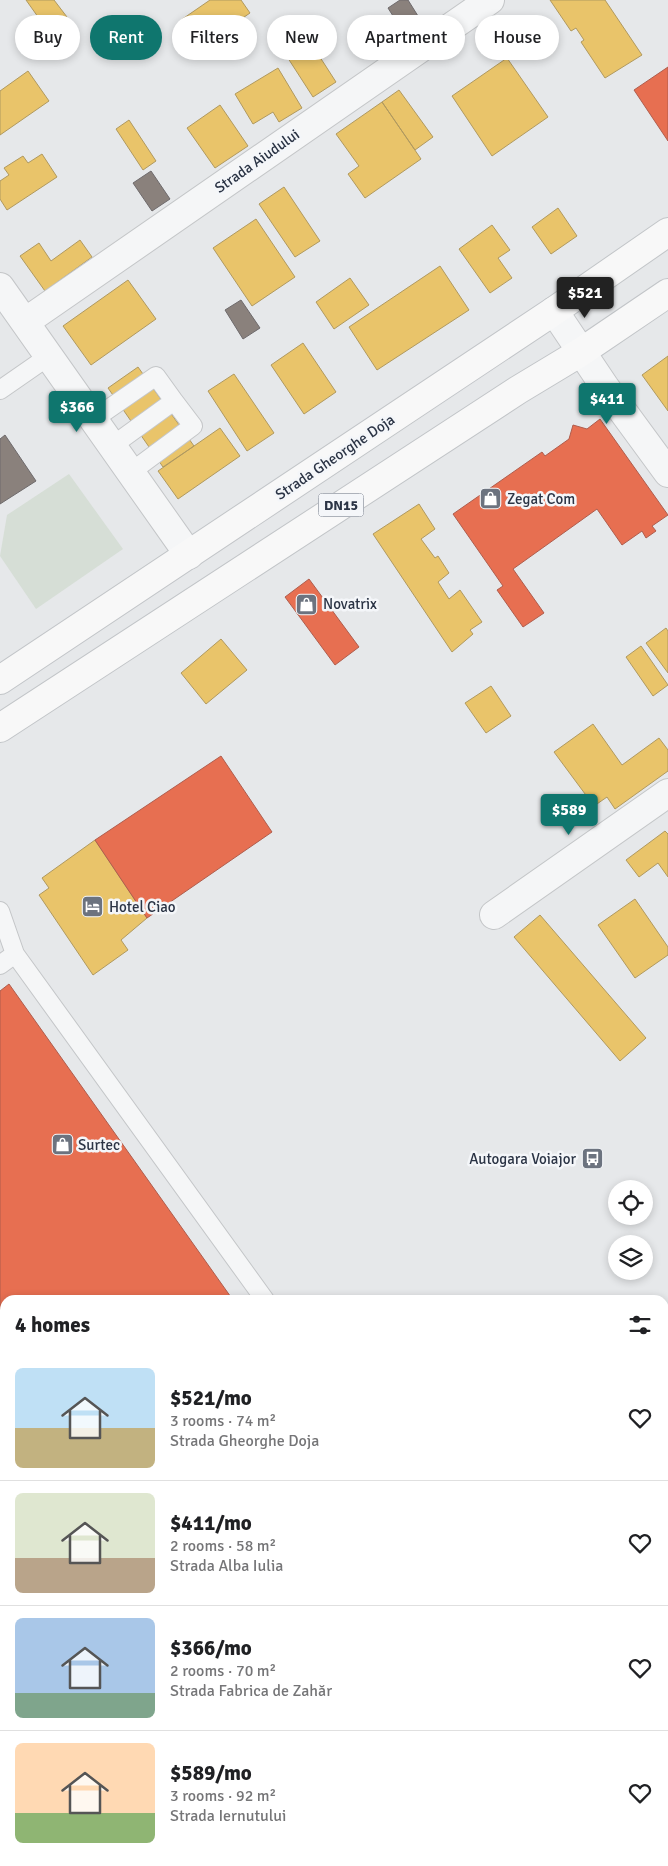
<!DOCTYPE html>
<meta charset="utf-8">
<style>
body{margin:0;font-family:Signika,sans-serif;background:#f6f6f6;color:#202124;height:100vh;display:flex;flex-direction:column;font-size:19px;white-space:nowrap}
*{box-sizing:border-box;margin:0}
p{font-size:16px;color:#757577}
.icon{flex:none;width:28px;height:28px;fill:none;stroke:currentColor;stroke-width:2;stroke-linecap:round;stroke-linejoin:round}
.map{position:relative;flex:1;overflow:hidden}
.side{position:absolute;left:0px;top:1295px;width:669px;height:571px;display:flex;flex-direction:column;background:#fff;border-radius:15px 15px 0 0;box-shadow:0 2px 8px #0003}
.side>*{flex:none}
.guide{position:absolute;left:15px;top:15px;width:639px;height:45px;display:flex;gap:10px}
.buttons{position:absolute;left:608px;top:1180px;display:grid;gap:10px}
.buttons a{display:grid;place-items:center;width:45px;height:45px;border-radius:50%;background:#fff;box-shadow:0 2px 8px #0003;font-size:25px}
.price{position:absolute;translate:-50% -42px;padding:0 11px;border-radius:5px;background:#0f766e;color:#fff;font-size:16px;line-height:32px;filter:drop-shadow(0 1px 2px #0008)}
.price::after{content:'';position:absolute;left:50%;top:30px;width:15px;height:11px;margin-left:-8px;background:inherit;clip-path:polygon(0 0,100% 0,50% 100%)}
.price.current{background:#222;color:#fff}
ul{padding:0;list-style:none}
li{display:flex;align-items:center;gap:15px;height:125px;padding:0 15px}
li+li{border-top:1px solid #e0e0e0}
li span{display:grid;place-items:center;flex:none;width:140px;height:100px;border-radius:8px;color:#555}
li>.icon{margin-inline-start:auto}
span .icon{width:60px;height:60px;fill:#fffc;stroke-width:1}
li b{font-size:21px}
h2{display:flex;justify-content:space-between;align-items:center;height:60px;padding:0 15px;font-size:21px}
.chip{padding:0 18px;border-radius:22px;background:#fff;box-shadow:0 2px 8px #0003;font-size:18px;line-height:45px}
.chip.current{background:#0f766e;color:#fff}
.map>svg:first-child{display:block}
.green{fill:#d6ded6}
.homes{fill:#e9c46a;stroke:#b0995f}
.shops{fill:#e76f51;stroke:#af5d4d}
.industry{fill:#8a817c;stroke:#6e6a6c}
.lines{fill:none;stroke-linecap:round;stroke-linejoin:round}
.lane-casing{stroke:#c4c6c8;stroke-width:20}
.street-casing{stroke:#c4c6c8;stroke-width:30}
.primary-casing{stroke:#c2c5c8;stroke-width:30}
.lane{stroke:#f5f6f7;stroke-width:18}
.street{stroke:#f5f6f7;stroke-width:28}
.primary{stroke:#f8f8f8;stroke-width:28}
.labels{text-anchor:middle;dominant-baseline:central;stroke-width:5;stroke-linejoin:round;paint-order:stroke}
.shield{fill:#f4f6f9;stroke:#676e7b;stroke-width:1}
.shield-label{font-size:14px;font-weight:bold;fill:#2b3445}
.street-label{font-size:15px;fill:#2b3445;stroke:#f4f6f9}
.poi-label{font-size:15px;fill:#2b3445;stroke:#f4f6f9;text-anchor:start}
</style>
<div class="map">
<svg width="668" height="1866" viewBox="0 0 668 1866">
<rect width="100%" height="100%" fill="#e6e8ea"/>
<!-- green -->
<path class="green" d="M69 474 123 549 36 609 0 556 7 515Z"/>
<!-- homes -->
<path class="homes" d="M26 0H54L67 17 48 31Z
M210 0H241L250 13 231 26 237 34 205 56 181 20Z
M550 0H605L642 55 605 78 581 42 584 40 576 28 571 31Z
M307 37 336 82 313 97 284 52Z
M507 58 548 117 492 156 452 96Z
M278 68 302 108 279 122 273 112 253 124 235 94Z
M28 71 49 101 0 135V91Z
M399 90 433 137 415 150 382 102Z
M382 102 421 159 365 198 348 174 359 166 336 134Z
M220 105 248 146 215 168 187 128Z
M129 120 156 161 143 170 116 129Z
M42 154 57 177 7 210 0 199V181L9 175 4 168 23 156 28 163Z
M284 187 320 241 295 257 259 204Z
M558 208 577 236 551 254 532 227Z
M256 219 295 277 252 306 213 248Z
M492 225 510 250 498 258 512 278 490 293 459 249Z
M80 240 92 257 45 291 20 256 39 243 51 261Z
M440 266 469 310 377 370 349 327Z
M350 278 369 305 334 329 316 302Z
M128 280 156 319 91 365 63 326Z
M303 343 336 392 304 414 271 365Z
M668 356V411L642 375Z
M138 367 194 446 163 467 108 388Z
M234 374 274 433 247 451 208 391Z
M220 428 240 456 178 499 158 471Z
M419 504 435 529 421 539 435 558 438 556 449 573 438 582 449 599 460 590 482 622 470 630 473 634 452 652 373 534Z
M666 628 668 631V673L646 643Z
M221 639 247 670 206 704 181 673Z
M641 646 668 685 653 696 626 657Z
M491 686 511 716 486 733 465 703Z
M593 724 622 765 659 738 668 750V771L615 809 607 797 594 806 554 752Z
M665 831 668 834V877L658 863 639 877 626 860Z
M95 840 147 918 121 940 128 950 93 975 39 895 49 888 42 878Z
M635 899 668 947V955L635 978 598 925Z
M540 915 646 1038 620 1061 514 937Z"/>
<!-- shops -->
<path class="shops" d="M668 67V141L634 90Z
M600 419 668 515 652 526 656 531 646 538 642 531 622 545 597 509 513 569 544 613 523 627 497 590 503 586 453 514 542 452 545 456 569 439 573 425 587 429Z
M309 579 359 647 335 665 285 597Z
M221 756 272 832 147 918 95 840Z
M9 984 233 1300H5V1368L0 1361V991Z"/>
<!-- industry -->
<path class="industry" d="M400 0H408L423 24 405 35 388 8Z
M151 171 170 199 152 211 133 183Z
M241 300 260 328 243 339 225 310Z
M5 435 36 481 0 504V439Z
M668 1467V1495L664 1489V1470Z
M664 1489 668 1495V1591L664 1585Z
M664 1585 668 1591V1664L664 1659Z
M0 1748 5 1754V1861H102L104 1864 101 1866H0Z
M664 1781 668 1787V1829L664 1832Z
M342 1861H633L626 1866H346Z"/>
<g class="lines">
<defs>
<path id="lane" d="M0 390 49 356
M94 419 156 376 174 401 112 446
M131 472 193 426 174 401
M0 911 15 954
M0 965 15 954 265 1300
M0 1716 5 1722
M123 1861 127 1866"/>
<path id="street" d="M0 287 189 555
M554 311 605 387 668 473
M25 322 490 0
M494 915 668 793"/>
<path id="primary" d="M0 680 554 311 668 232
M0 728 518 390 581 352 668 293"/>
</defs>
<!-- lane casing -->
<use href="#lane" class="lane-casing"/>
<!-- street casing -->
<use href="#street" class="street-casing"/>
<!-- primary casing -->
<use href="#primary" class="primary-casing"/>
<!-- lane -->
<use href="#lane" class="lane"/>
<!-- street -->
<use href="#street" class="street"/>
<!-- primary -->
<use href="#primary" class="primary"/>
</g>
<!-- icons -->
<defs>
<symbol id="shop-square" viewBox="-11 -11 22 22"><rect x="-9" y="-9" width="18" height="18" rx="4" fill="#6c737f" stroke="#f4f6f9"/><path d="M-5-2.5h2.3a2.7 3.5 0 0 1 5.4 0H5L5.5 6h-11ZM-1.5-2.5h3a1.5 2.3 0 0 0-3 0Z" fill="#fff"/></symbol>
<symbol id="hotel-square" viewBox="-11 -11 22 22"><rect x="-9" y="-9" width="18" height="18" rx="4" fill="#6c737f" stroke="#f4f6f9"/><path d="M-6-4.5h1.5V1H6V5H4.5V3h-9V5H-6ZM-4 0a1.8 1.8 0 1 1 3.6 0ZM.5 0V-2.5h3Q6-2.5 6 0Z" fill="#fff"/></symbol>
<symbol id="bus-square" viewBox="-11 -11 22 22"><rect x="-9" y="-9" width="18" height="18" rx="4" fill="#6c737f" stroke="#f4f6f9"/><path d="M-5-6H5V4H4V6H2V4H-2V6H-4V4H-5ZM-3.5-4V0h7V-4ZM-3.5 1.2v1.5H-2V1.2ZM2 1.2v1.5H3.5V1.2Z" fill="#fff"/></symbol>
</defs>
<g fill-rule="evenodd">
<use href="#shop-square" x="478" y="486" width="25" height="25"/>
<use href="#shop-square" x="294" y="592" width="25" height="25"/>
<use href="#hotel-square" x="80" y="894" width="25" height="25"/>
<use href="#shop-square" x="50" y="1132" width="25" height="25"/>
<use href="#bus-square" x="580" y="1146" width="25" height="25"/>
</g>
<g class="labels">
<!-- shield labels -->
<rect class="shield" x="318.5" y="493.5" width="45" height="23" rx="4"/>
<g class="shield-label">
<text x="341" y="505">DN15</text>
</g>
<!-- street labels -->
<g class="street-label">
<text transform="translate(257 161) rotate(-35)">Strada Aiudului</text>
<text transform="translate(335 457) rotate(-34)">Strada Gheorghe Doja</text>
</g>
<!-- poi labels -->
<g class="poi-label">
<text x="507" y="499">Zegat Com</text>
<text x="323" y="604">Novatrix</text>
<text x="109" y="907">Hotel Ciao</text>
<text x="78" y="1145">Surtec</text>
<text x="576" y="1159" text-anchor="end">Autogara Voiajor</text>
</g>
</g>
</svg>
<div class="buttons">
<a><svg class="icon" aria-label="locate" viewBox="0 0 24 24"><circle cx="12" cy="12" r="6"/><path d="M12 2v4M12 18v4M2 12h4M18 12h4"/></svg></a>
<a><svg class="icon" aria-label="layers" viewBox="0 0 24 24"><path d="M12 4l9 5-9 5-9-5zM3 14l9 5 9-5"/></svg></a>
</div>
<b class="price current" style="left:585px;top:319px">$521</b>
<b class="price" style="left:607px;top:425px">$411</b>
<b class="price" style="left:77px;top:433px">$366</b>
<b class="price" style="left:569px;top:836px">$589</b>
<div class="guide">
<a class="chip">Buy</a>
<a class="chip current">Rent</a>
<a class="chip">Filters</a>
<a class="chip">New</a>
<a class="chip">Apartment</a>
<a class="chip">House</a>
</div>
<section class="side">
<h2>4 homes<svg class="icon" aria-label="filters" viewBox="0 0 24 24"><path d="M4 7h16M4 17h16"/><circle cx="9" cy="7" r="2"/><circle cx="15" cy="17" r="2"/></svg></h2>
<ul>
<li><span style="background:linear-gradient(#bfe0f5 60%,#c2b280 0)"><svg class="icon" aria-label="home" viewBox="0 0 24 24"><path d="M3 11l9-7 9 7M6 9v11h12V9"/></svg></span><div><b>$521/mo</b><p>3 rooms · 74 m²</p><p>Strada Gheorghe Doja</p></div><svg class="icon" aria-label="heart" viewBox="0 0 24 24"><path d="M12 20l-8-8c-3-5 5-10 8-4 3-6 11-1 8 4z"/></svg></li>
<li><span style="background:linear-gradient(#dfe7d0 65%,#b9a48a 0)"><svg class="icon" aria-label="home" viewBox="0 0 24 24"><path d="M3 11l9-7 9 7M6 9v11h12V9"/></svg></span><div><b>$411/mo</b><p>2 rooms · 58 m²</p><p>Strada Alba Iulia</p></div><svg class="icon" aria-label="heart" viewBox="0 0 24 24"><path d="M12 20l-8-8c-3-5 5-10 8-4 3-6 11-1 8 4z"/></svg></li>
<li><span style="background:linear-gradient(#a9c7e8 75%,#7fa58c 0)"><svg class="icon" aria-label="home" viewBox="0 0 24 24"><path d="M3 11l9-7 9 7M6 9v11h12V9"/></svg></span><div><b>$366/mo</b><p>2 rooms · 70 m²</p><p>Strada Fabrica de Zahăr</p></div><svg class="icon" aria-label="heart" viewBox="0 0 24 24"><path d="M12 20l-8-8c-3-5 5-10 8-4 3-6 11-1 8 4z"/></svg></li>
<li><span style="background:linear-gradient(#ffd9b3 70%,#8fb573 0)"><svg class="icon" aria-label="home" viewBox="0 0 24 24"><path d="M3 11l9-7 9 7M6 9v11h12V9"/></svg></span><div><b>$589/mo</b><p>3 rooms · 92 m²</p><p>Strada Iernutului</p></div><svg class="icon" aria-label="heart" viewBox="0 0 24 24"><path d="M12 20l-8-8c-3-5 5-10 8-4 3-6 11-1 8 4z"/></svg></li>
</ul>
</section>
</div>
